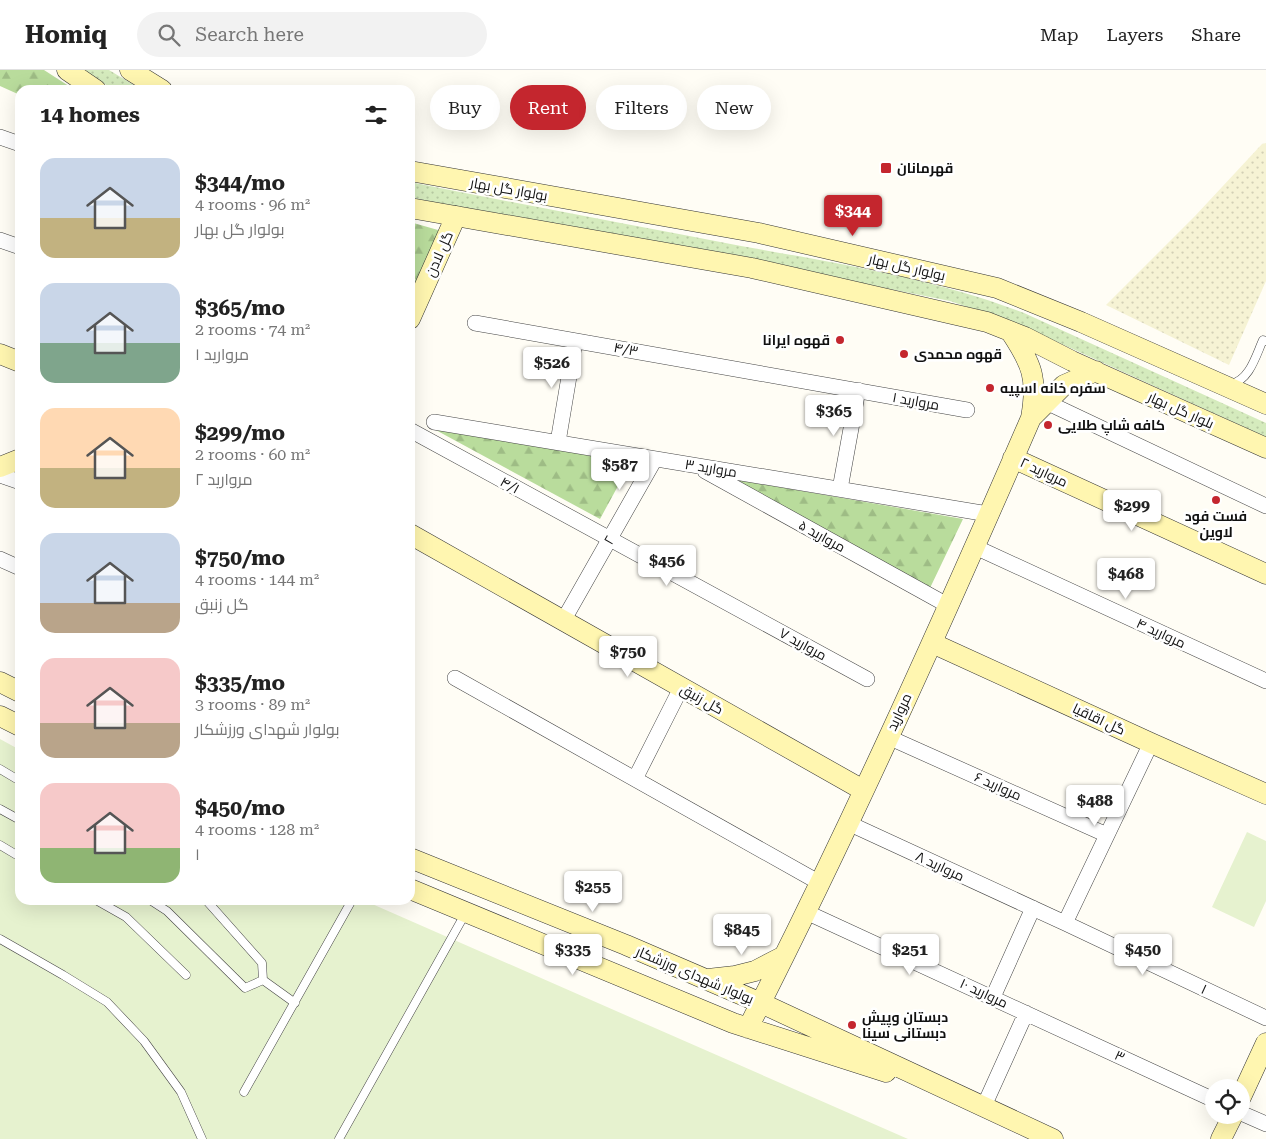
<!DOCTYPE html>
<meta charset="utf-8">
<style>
body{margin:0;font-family:"Roboto Serif",Cairo,serif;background:#f2f2f2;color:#222;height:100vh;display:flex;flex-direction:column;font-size:19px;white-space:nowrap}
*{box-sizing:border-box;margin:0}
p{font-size:16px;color:#767676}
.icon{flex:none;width:28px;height:28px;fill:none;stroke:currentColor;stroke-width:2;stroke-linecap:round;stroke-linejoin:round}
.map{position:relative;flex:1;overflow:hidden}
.drawer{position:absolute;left:15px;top:15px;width:400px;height:820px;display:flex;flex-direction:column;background:#fff;border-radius:15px;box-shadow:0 5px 20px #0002}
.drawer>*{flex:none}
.hud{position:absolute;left:430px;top:15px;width:475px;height:45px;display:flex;gap:10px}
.controls{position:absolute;left:1205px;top:1009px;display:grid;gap:10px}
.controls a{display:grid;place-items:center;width:45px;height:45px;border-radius:50%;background:#fff;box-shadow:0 5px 20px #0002;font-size:25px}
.price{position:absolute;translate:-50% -42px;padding:0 11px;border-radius:5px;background:#fff;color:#222;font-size:16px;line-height:32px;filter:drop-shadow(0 1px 2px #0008)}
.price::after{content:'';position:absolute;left:50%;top:30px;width:15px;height:11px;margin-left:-8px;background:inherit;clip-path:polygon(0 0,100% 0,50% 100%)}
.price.active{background:#c4262e;color:#fff}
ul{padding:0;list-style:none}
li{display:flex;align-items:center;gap:15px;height:125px;padding:0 25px}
li span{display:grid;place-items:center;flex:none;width:140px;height:100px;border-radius:15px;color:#555}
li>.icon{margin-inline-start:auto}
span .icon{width:60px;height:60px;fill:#fffc;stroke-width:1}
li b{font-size:21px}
h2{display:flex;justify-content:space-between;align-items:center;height:60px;padding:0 25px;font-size:21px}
.pill{padding:0 18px;border-radius:22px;background:#fff;box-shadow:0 5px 20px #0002;font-size:18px;line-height:45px}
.pill.active{background:#c4262e;color:#fff}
header{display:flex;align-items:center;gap:30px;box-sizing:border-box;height:70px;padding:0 25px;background:#fff;border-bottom:1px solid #e0e0e0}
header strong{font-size:24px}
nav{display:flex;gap:28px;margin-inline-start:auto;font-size:18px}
.search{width:350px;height:45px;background:#f2f2f2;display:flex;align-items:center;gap:12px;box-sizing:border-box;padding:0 18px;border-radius:28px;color:#767676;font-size:19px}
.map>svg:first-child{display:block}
.farmland{fill:url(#farmland-dots)}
.grass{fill:url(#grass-dots)}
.forest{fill:url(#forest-firs)}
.pitch{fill:#e6f2cf}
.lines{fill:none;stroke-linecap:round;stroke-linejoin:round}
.lane-casing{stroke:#444;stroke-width:9}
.street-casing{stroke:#444;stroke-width:16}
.secondary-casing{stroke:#333;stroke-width:21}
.lane{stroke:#fff;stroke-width:8}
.street{stroke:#fff;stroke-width:15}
.secondary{stroke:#fff6b0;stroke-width:20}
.poi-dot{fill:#c4262e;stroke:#fff;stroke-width:2}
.labels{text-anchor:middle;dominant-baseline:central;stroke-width:5;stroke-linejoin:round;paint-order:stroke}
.poi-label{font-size:14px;font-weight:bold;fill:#111;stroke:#fff;text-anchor:start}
.street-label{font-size:14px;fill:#111;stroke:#fff}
</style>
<header>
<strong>Homiq</strong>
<div class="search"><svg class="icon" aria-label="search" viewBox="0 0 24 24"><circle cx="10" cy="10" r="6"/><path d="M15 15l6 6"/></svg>Search here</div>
<nav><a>Map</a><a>Layers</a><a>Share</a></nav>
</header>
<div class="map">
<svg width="1266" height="1069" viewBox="0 0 1266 1069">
<defs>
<pattern id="farmland-dots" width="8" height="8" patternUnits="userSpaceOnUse" patternTransform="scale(1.25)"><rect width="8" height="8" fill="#f6f3d4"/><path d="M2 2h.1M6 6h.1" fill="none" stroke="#d2cfb5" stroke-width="1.8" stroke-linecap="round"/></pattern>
<pattern id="grass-dots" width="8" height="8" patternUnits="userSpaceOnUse" patternTransform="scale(1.25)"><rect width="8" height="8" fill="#d5ebbd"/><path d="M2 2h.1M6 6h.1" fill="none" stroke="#b6c8a1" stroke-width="1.8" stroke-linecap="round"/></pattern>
<pattern id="forest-firs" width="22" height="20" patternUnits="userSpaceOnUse" patternTransform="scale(1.25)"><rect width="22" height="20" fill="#b9dc9c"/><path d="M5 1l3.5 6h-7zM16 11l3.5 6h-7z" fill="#9ebc85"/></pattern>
</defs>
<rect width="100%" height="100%" fill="#fffdf5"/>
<!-- farmland -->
<path class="farmland" d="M1266 73V211L1229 295 1106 235 1195 146 1262 74Z"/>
<!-- grass -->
<path class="grass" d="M83 0H109L142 20H114Z
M410 112C520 134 631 155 741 176 836 193 933 208 1024 243L1266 353V367L1020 255 950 231 730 187 480 143 410 127Z"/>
<!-- forest -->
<path class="forest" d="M0 0H44L75 20H20V25L0 16Z
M410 152 445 162 410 221Z
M432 358 631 392 600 449Z
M733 409 963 449 930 518Z"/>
<!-- pitch -->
<path class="pitch" d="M0 669 20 680V830H363L908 1069H0Z
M1247 762 1266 771V831L1254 857 1212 837Z"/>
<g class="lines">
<defs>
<path id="lane" d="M1231 314C1250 310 1256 285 1263 270L1266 271
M0 699 20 711
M0 739 20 750
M0 775 20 787
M96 830 126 847 186 905
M150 830 167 841 245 918 263 910
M206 830 262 893 263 910 295 933
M0 869 63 905 107 932 144 971 181 1022 202 1069
M244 1022 352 830
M339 1069 465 844"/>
<path id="street" d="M0 67 20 74
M0 170 20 177
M475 253 967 340
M1046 332 1266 436
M434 352 988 444
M410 360 867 609
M558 372 575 271
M705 401 949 536
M0 405 20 412
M840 419 858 320
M973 476 1266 611
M0 489 20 498
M563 551 655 389
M455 608 820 813
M888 667 1107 765
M635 709 681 618
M848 753 1065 853 1266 948
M806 842 1214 1030
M1065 853 1151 673
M993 927 1033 838
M984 1036 1026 943
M1241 1043 1266 1054"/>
<path id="secondary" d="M67 0 96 20
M130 0 162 20
M410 101 759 163 997 218 1081 252 1266 334
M410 138 752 198 987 252 1025 267 1072 291 1266 378
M410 249 456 146
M0 284 20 292
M1031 348 1064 315 1096 301
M1013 388 1266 504
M0 397 20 389
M410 464 863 720
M932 573 1151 673 1266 724
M0 612 20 622
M0 646 20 656
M410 788 626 875 761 933 1053 1069
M410 819 733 953 886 1002
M708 909 735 906 755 901 784 886
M748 958C850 758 942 553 1031 348 1038 308 1032 294 1010 261
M1241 1027 1266 973
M1221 1069 1233 1045"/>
</defs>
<!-- lane casing -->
<use href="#lane" class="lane-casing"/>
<!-- street casing -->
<use href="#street" class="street-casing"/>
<!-- secondary casing -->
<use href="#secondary" class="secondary-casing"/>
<!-- lane -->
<use href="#lane" class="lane"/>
<!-- street -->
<use href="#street" class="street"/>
<!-- secondary -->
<use href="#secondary" class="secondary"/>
</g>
<!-- markers -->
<g class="poi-dot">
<rect x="880" y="92" width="12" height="12" rx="2.5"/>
<circle cx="840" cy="270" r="5"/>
<circle cx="904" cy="284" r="5"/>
<circle cx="990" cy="318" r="5"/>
<circle cx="1048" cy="355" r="5"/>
<circle cx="1216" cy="430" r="5"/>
<circle cx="852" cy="955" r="5"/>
</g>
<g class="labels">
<!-- poi labels -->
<g class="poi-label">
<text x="897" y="98">قهرمانان</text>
<text x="830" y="270" text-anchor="end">قهوه ایرانا</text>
<text x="914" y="284">قهوه محمدی</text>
<text x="1000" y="318">سفره خانه اسپیه</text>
<text x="1058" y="355">کافه شاپ طلایی</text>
<text x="1216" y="446" text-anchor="middle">فست فود<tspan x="1216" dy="16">لاوین</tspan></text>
<text x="862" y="947">دبستان وپیش<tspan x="862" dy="16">دبستانی سینا</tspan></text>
</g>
<!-- street labels -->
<g class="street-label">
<text transform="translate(509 119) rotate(10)">بولوار گل بهار</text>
<text transform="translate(439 184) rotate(-66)">گل لادن</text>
<text transform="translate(907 197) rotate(13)">بولوار گل بهار</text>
<text transform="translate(626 279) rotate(10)">۴/۳</text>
<text transform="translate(916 331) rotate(10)">مروارید ۱</text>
<text transform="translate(1181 340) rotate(24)">بلوار گل بهار</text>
<text transform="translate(711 398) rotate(9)">مروارید ۳</text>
<text transform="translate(1044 402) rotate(25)">مروارید ۲</text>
<text transform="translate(510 415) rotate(29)">۴/۱</text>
<text transform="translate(822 466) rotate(29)">مروارید ۵</text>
<text transform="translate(609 470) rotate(-60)">۲</text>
<text transform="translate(1161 563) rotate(25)">مروارید ۴</text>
<text transform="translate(803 574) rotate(29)">مروارید ۷</text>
<text transform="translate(702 629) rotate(29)">گل زنبق</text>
<text transform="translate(899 642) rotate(-65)">مروارید</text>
<text transform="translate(1099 649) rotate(25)">گل اقاقیا</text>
<text transform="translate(998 716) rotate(24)">مروارید ۶</text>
<text transform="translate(940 796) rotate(25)">مروارید ۸</text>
<text transform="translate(695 905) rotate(23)">بولوار شهدای ورزشکار</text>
<text transform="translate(1204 919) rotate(25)">۱</text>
<text transform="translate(984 923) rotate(25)">مروارید ۱۰</text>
<text transform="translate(1120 986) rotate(25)">۳</text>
</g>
</g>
</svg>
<div class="controls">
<a><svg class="icon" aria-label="locate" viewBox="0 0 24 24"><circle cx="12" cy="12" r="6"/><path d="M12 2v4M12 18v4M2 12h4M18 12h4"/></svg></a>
</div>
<b class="price active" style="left:853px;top:167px">$344</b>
<b class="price" style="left:552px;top:319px">$526</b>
<b class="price" style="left:834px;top:367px">$365</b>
<b class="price" style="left:620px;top:421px">$587</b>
<b class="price" style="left:1132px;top:462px">$299</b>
<b class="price" style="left:667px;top:517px">$456</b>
<b class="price" style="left:1126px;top:530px">$468</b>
<b class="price" style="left:628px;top:608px">$750</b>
<b class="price" style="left:1095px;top:757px">$488</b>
<b class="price" style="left:593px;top:843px">$255</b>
<b class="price" style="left:742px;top:886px">$845</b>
<b class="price" style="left:573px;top:906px">$335</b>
<b class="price" style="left:910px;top:906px">$251</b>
<b class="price" style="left:1143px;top:906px">$450</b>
<div class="hud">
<a class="pill">Buy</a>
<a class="pill active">Rent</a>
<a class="pill">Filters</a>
<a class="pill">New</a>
</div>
<section class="drawer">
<h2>14 homes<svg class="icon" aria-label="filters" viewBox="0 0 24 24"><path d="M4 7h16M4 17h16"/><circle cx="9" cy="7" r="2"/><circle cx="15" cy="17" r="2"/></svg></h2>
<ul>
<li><span style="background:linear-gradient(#c9d6e8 60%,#c2b280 0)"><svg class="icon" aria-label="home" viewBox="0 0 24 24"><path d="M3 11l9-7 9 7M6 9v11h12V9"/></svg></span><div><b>$344/mo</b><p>4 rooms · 96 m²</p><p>بولوار گل بهار</p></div></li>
<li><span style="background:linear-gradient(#c9d6e8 60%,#7fa58c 0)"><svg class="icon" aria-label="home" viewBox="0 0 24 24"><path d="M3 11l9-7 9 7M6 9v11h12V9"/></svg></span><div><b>$365/mo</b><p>2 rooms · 74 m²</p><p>مروارید ۱</p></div></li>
<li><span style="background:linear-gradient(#ffd9b3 60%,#c2b280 0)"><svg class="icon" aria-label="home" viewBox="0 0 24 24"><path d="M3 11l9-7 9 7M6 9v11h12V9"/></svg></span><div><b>$299/mo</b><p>2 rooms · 60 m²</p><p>مروارید ۲</p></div></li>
<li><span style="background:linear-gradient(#c9d6e8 70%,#b9a48a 0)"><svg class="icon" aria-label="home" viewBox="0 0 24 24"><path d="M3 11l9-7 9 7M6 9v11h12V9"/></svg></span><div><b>$750/mo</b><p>4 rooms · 144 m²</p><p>گل زنبق</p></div></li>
<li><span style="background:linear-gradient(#f6c9c9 65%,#b9a48a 0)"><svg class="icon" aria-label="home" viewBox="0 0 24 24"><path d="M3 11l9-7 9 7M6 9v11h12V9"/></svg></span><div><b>$335/mo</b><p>3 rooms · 89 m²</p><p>بولوار شهدای ورزشکار</p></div></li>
<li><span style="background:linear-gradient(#f6c9c9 65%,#8fb573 0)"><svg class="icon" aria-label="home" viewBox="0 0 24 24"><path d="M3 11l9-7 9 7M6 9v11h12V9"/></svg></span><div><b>$450/mo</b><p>4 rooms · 128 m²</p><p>۱</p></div></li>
</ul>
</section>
</div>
